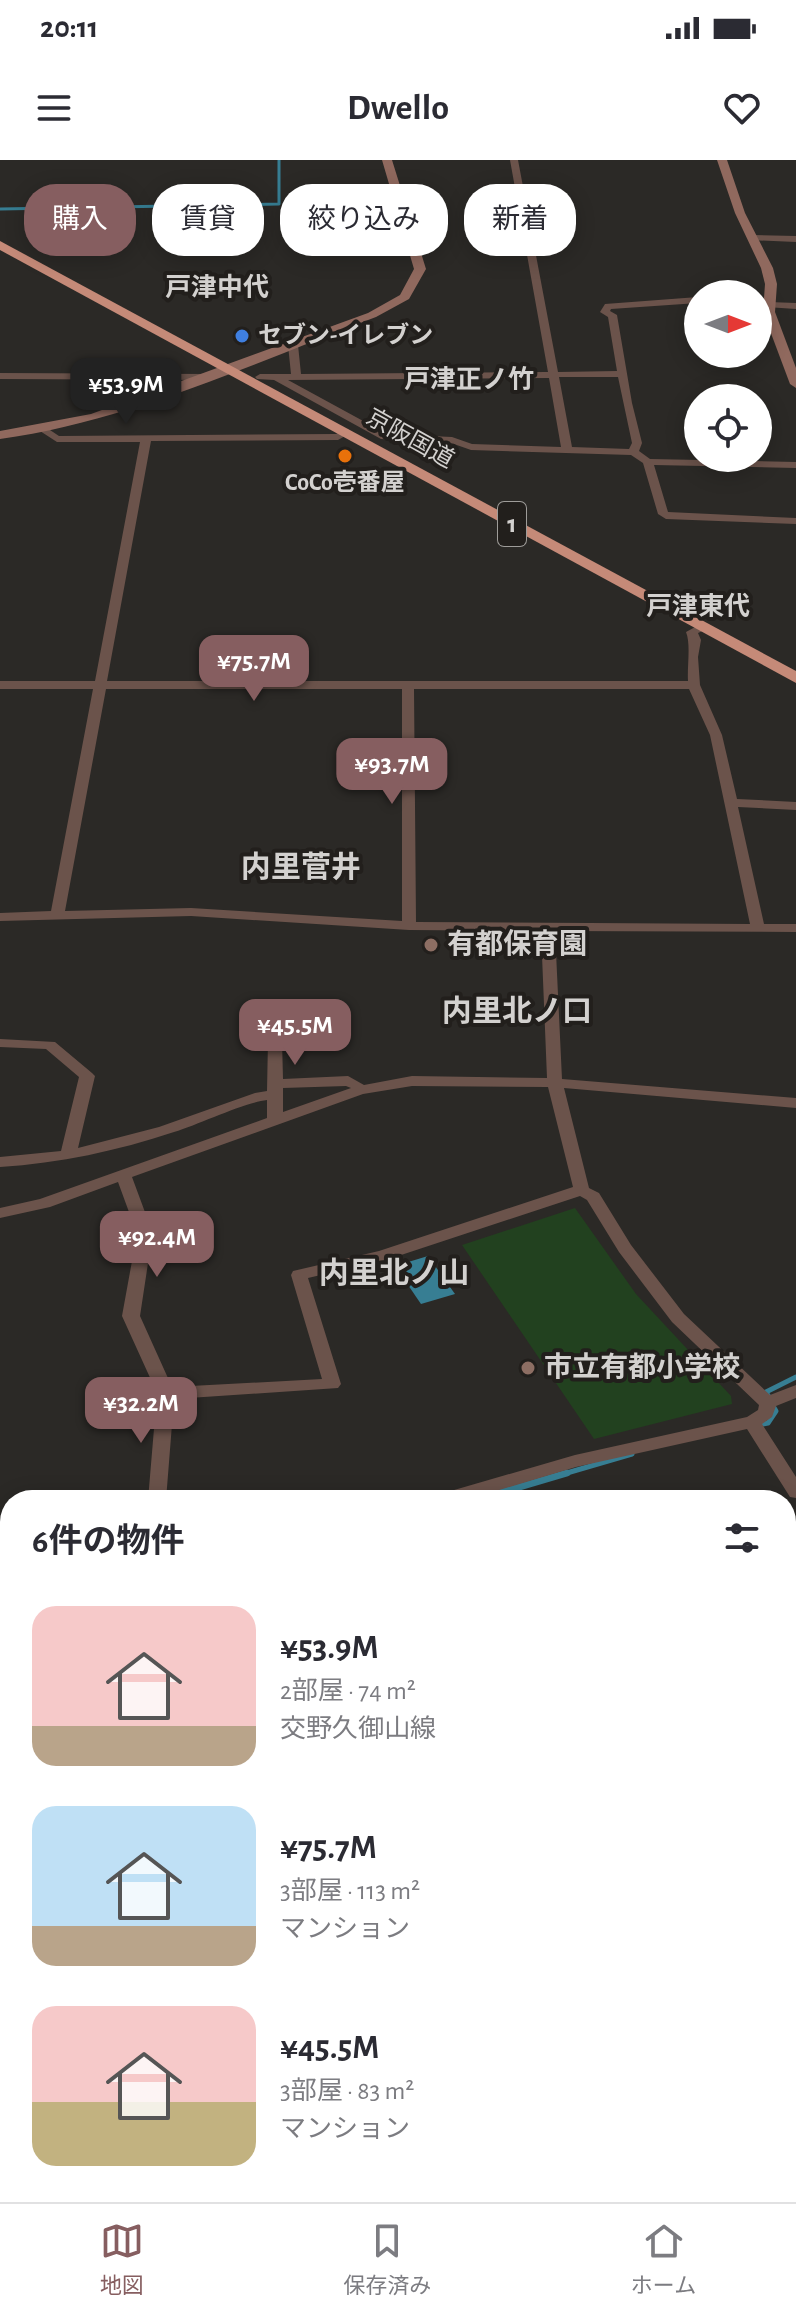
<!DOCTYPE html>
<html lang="ja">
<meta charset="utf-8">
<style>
body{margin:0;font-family:"Alegreya Sans","Noto Sans JP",sans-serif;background:#f2f2f3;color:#2b2b33;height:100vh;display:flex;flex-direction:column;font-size:30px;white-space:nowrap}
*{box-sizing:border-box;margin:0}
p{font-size:26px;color:#7c7c81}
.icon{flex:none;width:44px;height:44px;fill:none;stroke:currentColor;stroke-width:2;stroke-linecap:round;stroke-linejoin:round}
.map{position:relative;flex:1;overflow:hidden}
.side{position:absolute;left:0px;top:1330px;width:796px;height:712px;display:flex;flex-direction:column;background:#fff;border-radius:32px 32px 0 0;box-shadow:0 4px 20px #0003}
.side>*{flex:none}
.guide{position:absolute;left:24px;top:24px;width:748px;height:72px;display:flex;gap:16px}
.needle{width:52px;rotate:90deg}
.controls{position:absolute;left:684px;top:120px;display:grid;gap:16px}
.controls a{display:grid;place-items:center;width:88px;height:88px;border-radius:50%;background:#fff;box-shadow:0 4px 20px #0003;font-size:40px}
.price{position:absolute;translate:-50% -68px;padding:0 18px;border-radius:16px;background:#865e60;color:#fff;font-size:26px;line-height:52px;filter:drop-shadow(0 2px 4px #0008)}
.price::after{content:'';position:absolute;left:50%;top:48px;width:24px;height:18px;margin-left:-12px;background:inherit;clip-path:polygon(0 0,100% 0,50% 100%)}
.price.current{background:#222;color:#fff}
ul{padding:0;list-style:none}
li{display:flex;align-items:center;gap:24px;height:200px;padding:0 32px}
li span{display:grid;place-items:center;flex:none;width:224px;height:160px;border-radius:24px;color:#555}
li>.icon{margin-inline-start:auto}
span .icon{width:96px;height:96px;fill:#fffc;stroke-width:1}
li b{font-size:34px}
h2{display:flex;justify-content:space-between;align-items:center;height:96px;padding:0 32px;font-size:34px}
.chip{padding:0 28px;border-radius:32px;background:#fff;box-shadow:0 4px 20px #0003;font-size:28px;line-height:72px}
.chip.current{background:#865e60;color:#fff}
.status{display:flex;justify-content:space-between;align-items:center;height:56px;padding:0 40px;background:#fff;direction:ltr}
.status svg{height:22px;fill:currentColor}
header{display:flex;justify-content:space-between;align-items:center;height:104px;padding:0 32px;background:#fff;font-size:36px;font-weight:600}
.dock{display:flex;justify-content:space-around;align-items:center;height:112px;border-top:2px solid #e1e1e2;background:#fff;font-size:22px;color:#7c7c81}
.dock a{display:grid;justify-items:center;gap:4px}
.dock .current{color:#865e60}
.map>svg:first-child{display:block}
.green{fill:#22411f}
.water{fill:#377e93}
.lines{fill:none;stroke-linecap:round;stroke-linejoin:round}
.stream-far2{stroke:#377e93;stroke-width:3}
.stream-far1{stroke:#377e93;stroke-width:5}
.stream{stroke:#377e93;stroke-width:7}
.river{fill:#377e93;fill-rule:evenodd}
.street{fill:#6b534b;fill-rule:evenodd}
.secondary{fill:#90695e;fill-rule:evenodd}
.primary{fill:#ac7a6c;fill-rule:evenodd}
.highway{fill:#c58a78;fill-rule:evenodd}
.shop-dot{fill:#3f7fe0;stroke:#221f1c;stroke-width:3}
.food-dot{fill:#e8710a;stroke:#221f1c;stroke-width:3}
.education-dot{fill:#8d6e63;stroke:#221f1c;stroke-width:3}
.labels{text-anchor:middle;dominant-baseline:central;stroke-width:8;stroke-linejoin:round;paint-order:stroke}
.far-poi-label{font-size:24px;font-weight:bold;fill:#d3d1cf;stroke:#221f1c;text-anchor:start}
.far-street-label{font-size:24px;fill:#d3d1cf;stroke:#221f1c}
.far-neighbourhood-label{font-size:26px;font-weight:bold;fill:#d3d1cf;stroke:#221f1c}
.shield{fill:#221f1c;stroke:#9e9c99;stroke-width:2}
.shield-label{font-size:26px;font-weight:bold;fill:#d3d1cf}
.poi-label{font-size:28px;font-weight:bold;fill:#d3d1cf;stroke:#221f1c;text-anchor:start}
.neighbourhood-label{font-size:30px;font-weight:bold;fill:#d3d1cf;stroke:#221f1c}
</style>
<div class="status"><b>20:11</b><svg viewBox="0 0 49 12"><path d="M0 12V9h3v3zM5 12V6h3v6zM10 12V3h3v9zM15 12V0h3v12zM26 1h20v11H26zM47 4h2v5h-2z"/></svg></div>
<header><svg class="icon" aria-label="menu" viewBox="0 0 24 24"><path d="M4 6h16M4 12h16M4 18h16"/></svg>Dwello<svg class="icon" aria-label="heart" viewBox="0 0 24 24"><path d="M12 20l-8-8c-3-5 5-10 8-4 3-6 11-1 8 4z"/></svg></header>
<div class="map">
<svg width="796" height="2042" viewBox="0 0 796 2042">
<rect width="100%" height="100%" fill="#2b2926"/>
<!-- green -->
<path class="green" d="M575 1048 636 1134 731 1236 732 1244 594 1279 462 1085Z"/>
<!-- water -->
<path class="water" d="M428 1096 455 1134 421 1144 395 1106Z"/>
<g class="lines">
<!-- stream-far2 -->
<path class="stream-far2" d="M0 49 279 44V0"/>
<!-- stream-far1 -->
<path class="stream-far1" d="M769 1237 766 1232 796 1217
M758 1265 768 1263 776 1251 773 1246
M560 1315 632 1294"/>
<!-- stream -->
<path class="stream" d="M475 1340 567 1313
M0 1427 10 1425"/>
<!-- river -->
<path class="river" d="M796 1647V1688L786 1691V1651Z
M441 2032H490L486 2042H437Z"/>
<!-- street -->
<path class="street" d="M510 0H518L558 212 617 211 608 157 600 152 605 144 698 137V143L611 149 610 151 617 155 632 243 642 283 639 291 650 299 796 302V308L654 305 668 352 796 358V364L666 359 658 354 643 303 631 295 471 290 451 283 381 279 274 220 257 219 255 217 260 214H291L288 185 293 182 298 185 301 214 548 212ZM559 217H618L632 283 629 289 572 287ZM549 218 561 287 472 284 452 277 387 274 288 220Z
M752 75 796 76V82L749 80V76Z
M769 142 796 143V149L766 147 764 145Z
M0 213 210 214 215 217 210 220 0 219Z
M44 266 59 276 336 274 347 269 352 272 338 280 151 281 107 521H688C687 507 691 484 686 472L697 466H705V470L698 473 701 480 698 497 700 525 722 575 737 639 796 642V650L738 647 764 764H796V772L555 771 562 919 796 938V948L564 928 589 1028 599 1033 631 1085 684 1154 770 1235 796 1225V1238L776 1246 772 1257 762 1264 796 1317V1338L790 1337 747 1269 576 1307 466 1340H435L437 1335 575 1295 747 1257 758 1250 759 1245 672 1162 619 1092 587 1040 580 1036 389 1099 308 1118 341 1224 338 1228 174 1239 166 1340H148L157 1233 122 1156 134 1090 133 1063 118 1022 50 1047 0 1058V1048L40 1039 267 958V940C243 943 200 964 174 972 117 991 60 1003 0 1007V997L61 991 79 917 46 889 0 887V879L55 882 92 913 95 916 78 988 159 967 255 933 267 931 268 880 275 876 282 880 283 919 348 916 364 925 412 916 547 918 541 771 409 770 191 756 0 761V753L51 751 93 529H0V521H95L140 282H57L40 271V267ZM106 529H402V761L191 748 65 751ZM414 529H689L710 575 750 764 416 762ZM346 926 351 928 283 952V928ZM412 926 548 927 573 1027 379 1091 293 1111 291 1115 322 1219 172 1227 140 1156 150 1090 149 1063 132 1017 363 934Z
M10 1411V1425L0 1427V1413Z
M796 1614V1636L786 1641V1619Z
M156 2032H180L179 2042H155Z
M380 2032H407L401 2042H374Z
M760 2032H785L790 2042H765Z"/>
<!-- secondary -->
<path class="secondary" d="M382 0H392L426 109 409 139 376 157C254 203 129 261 0 279V271L91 254 368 153 400 135 414 109Z
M717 0H727L745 53 773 108 777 124 775 152 796 208V228L790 224 763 152 765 124 761 108 735 53Z"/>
<!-- primary -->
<path class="primary" d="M796 1745V1775L786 1778V1749Z
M796 1801V1833L786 1837V1805Z
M545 2032H578L573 2042H540Z
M602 2032H635L630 2042H597Z"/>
<!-- highway -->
<path class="highway" d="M0 81 796 511V523L0 90Z"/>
</g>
<!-- markers -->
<circle class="shop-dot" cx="242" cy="176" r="8"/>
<circle class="food-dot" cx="345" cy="296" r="8"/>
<g class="education-dot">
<circle cx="431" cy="785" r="8"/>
<circle cx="528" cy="1208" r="8"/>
</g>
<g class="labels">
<!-- far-poi labels -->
<g class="far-poi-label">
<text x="258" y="176">セブン-イレブン</text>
<text x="345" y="323" text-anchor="middle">CoCo壱番屋</text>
</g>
<!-- far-street labels -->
<g class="far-street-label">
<text transform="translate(410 279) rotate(29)">京阪国道</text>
</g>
<!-- far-neighbourhood labels -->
<g class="far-neighbourhood-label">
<text x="217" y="128">戸津中代</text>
<text x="469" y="220">戸津正ノ竹</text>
<text x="698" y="447">戸津東代</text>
</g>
<!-- shield labels -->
<rect class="shield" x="498" y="342" width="28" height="44" rx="6"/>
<g class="shield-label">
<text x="512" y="364">1</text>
</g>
<!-- poi labels -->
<g class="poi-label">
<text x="447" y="785">有都保育園</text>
<text x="544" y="1208">市立有都小学校</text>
</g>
<!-- neighbourhood labels -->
<g class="neighbourhood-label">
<text x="301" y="708">内里菅井</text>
<text x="517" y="852">内里北ノ口</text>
<text x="394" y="1114">内里北ノ山</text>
</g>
</g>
</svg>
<div class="controls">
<a><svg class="needle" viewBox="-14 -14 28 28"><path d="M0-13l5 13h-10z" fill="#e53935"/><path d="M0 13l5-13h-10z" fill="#7c7c81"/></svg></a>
<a><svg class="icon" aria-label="locate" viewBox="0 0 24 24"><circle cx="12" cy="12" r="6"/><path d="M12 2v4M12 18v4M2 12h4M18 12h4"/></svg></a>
</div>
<b class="price current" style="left:126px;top:266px">¥53.9M</b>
<b class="price" style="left:254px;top:543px">¥75.7M</b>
<b class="price" style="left:392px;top:646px">¥93.7M</b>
<b class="price" style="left:295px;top:907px">¥45.5M</b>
<b class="price" style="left:157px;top:1119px">¥92.4M</b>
<b class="price" style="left:141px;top:1285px">¥32.2M</b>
<div class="guide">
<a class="chip current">購入</a>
<a class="chip">賃貸</a>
<a class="chip">絞り込み</a>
<a class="chip">新着</a>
</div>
<section class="side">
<h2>6件の物件<svg class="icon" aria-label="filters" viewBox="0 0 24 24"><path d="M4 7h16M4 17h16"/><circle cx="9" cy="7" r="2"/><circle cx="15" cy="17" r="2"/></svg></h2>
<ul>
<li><span style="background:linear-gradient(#f6c9c9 75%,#b9a48a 0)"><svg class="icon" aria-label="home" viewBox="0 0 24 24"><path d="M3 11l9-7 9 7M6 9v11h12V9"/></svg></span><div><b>¥53.9M</b><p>2部屋 · 74 m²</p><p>交野久御山線</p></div></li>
<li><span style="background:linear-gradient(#bfe0f5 75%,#b9a48a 0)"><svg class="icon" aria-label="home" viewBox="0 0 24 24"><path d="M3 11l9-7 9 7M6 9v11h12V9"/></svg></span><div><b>¥75.7M</b><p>3部屋 · 113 m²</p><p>マンション</p></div></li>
<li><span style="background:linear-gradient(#f6c9c9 60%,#c2b280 0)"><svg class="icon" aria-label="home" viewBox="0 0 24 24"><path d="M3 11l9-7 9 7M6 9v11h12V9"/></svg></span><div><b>¥45.5M</b><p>3部屋 · 83 m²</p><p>マンション</p></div></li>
</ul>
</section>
</div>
<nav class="dock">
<a class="current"><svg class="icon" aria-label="map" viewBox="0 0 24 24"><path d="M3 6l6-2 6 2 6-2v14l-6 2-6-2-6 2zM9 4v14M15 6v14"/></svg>地図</a>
<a><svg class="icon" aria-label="saved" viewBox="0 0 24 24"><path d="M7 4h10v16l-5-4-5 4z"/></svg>保存済み</a>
<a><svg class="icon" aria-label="home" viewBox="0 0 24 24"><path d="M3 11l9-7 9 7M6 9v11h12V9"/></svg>ホーム</a>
</nav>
